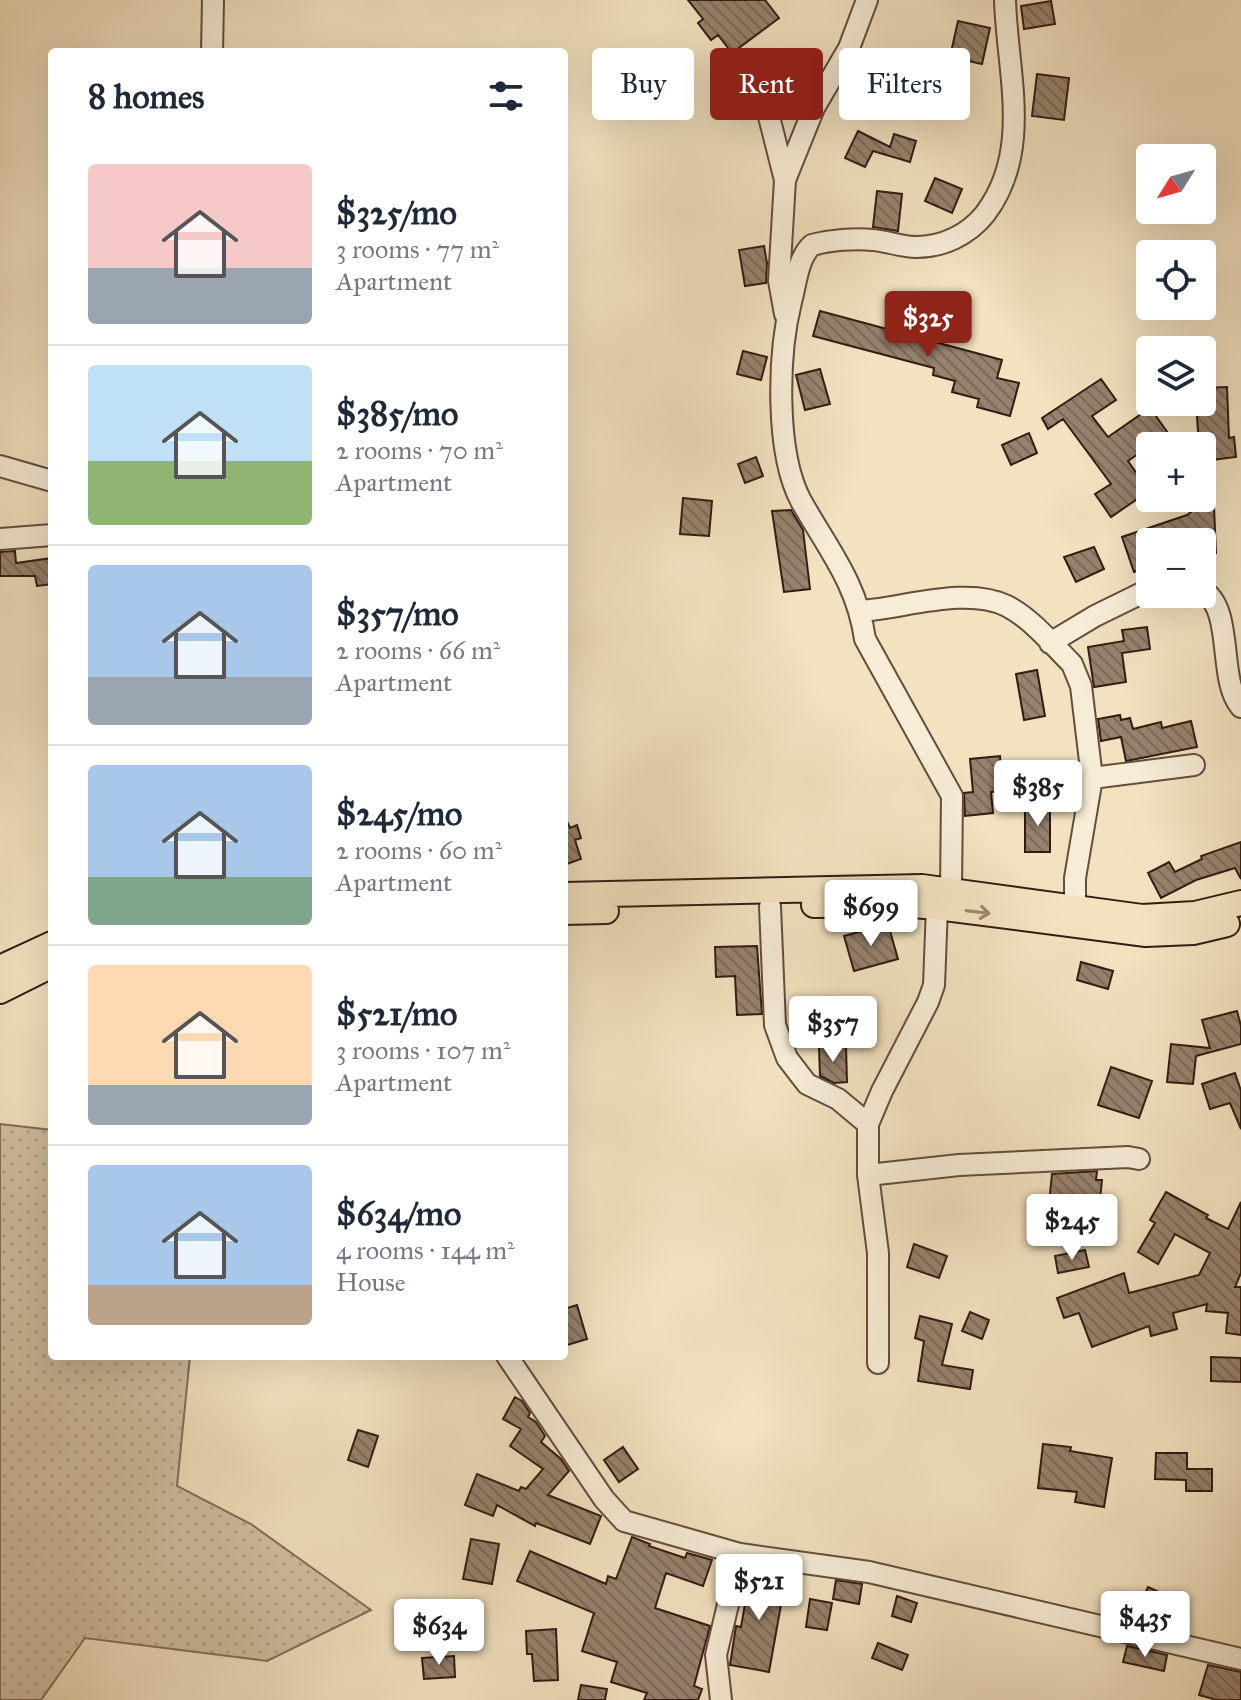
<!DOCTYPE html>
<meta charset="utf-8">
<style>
body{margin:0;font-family:"IM FELL Great Primer",serif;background:#f2f2f3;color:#1f2937;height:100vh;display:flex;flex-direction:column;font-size:30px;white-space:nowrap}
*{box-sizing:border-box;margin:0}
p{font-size:26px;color:#747a83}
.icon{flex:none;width:44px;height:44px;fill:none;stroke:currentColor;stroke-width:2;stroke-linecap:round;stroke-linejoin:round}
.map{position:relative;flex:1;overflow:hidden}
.sheet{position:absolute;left:48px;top:48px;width:520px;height:1312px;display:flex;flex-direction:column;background:#fff;border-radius:8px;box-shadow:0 8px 32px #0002}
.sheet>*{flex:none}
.banner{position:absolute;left:592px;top:48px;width:528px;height:72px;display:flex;gap:16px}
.needle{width:52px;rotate:233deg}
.buttons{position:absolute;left:1136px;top:144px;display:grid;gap:16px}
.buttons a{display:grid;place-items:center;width:80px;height:80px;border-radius:8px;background:#fff;box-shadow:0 8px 32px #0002;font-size:40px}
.price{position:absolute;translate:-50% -68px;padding:0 18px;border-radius:8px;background:#fff;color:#222;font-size:26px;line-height:52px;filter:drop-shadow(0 2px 4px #0008)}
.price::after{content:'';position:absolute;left:50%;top:48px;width:24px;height:18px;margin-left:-12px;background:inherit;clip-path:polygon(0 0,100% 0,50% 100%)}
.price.on{background:#8f2418;color:#fff}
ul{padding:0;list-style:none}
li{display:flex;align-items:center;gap:24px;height:200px;padding:0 40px}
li+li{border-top:2px solid #e0e1e3}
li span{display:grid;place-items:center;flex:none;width:224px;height:160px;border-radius:8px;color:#555}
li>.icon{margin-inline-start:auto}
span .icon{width:96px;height:96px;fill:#fffc;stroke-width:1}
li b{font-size:34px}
h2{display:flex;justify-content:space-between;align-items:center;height:96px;padding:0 40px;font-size:34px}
.pill{padding:0 28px;border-radius:8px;background:#fff;box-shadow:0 8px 32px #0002;font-size:28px;line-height:72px}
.pill.on{background:#8f2418;color:#fff}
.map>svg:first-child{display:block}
.grass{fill:url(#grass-dots);stroke:#826e5b;stroke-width:2}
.building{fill:url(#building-back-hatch);stroke:#331b13;stroke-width:2}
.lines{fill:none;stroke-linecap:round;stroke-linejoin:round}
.minor-casing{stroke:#634d3e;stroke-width:24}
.major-casing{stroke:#331b13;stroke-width:28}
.minor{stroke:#f7ecd6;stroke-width:20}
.major{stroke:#f2e2c0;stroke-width:24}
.oneway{stroke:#9c8872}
</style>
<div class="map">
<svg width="1241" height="1700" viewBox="0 0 1241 1700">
<defs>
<pattern id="grass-dots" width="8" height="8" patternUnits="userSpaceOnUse" patternTransform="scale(2)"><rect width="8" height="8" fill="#d2c0a3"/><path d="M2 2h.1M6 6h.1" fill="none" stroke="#b5a48b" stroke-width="1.8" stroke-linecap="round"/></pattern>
<pattern id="building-back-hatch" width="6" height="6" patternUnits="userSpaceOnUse" patternTransform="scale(2)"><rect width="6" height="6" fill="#96826d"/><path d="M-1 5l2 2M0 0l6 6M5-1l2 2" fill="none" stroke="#7b6a58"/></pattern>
</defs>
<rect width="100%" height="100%" fill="#f2e2c0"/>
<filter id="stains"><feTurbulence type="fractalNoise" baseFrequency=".0025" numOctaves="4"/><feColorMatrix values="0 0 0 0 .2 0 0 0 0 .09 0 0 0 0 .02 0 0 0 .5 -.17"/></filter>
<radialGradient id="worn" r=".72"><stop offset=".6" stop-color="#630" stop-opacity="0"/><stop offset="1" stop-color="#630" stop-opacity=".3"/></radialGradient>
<!-- grass -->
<path class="grass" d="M0 1124 52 1130V1356H190L177 1486 251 1524 371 1610 267 1661 85 1638 41 1700H0Z"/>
<!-- building -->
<path class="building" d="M688 0H765L779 18 732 53 718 35 711 40 698 23 703 19Z
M1051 1 1055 24 1024 29 1021 6Z
M958 21 990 28 982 64 950 57Z
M1037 74 1069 78 1064 120 1032 116Z
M858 131 890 147 894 134 916 141 910 162 873 151 865 167 845 158Z
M935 178 962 189 952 213 925 201Z
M877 191 902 194 898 231 873 227Z
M764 246 767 263 766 283 745 286 739 250Z
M820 311 1002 360 997 378 1019 383 1010 416 977 407 979 399 952 392 955 381 933 375 934 368 813 336Z
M743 351 767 357 761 380 737 374Z
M820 369 830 404 805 410 796 375Z
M1101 379 1116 400 1092 416 1108 437 1150 408 1168 433 1128 461 1149 491 1111 517 1095 494 1111 484 1063 419 1048 429 1042 418Z
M1227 387 1229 438 1234 437 1236 457 1212 460 1216 553 1202 554V542H1150V566L1134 572 1122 537 1187 515 1191 512 1190 498H1202V446H1199L1196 402H1202V388Z
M1029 433 1037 453 1011 465 1002 445Z
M756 457 763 476 745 483 738 464Z
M683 498 712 501 709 536 680 534Z
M791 510 803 530 810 589 784 592 772 511Z
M1094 547 1104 569 1076 582 1064 557Z
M15 551 16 563 52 558V584L37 586 35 576H0V552Z
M1147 627 1150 649 1122 653 1126 682 1094 687 1088 647 1124 641 1122 630Z
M1037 670 1045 716 1024 720 1016 674Z
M1120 715 1121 720 1130 718 1133 729 1161 722 1162 728 1191 721 1197 747 1126 761 1121 737 1101 741 1098 719Z
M1000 756 1003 791 991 792 993 813 965 816 964 793 973 792 970 759Z
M1025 804H1050V852H1025Z
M564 815 570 828 577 825 581 838 575 840 581 859 564 865Z
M1241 842V879L1235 868 1196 880 1161 898 1148 873 1169 862 1175 872 1202 859 1201 856Z
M888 924 898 959 854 971 844 936Z
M757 946 762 1014 737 1015 735 976 716 977 715 947Z
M1081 962 1113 971 1108 989 1077 980Z
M1237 1011 1241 1026V1044L1196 1056 1193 1084 1167 1082 1171 1044 1210 1048 1202 1020Z
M846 1046 847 1082 834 1083 820 1076 819 1047Z
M1111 1067 1152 1081 1139 1118 1098 1105Z
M1235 1073 1241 1091V1129L1230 1103 1210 1109 1202 1084Z
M1097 1171 1096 1180H1102L1098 1220 1048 1213 1052 1174Z
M1166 1192 1208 1215 1206 1218 1228 1229 1241 1202V1273L1235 1287H1241V1335L1226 1333 1228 1313 1206 1311 1207 1304 1173 1313 1177 1329 1151 1336 1149 1326 1092 1347 1079 1313 1064 1318 1057 1298 1124 1273 1129 1293 1199 1275 1210 1253 1175 1234 1158 1264 1138 1252 1155 1223 1150 1220Z
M914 1244 947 1256 939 1278 907 1267Z
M1085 1250 1089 1267 1058 1273 1055 1256Z
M577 1305 587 1339 564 1346V1309Z
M970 1312 989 1320 982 1339 962 1331Z
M920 1316 952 1324 942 1365 973 1370 970 1389 918 1381 924 1341 915 1338Z
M1211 1357 1241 1358V1382L1211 1381Z
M515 1397 522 1401 530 1413 528 1417 536 1422 545 1436 541 1442 561 1459 569 1471 548 1495 601 1516 590 1544 536 1523 535 1526 497 1505 493 1516 465 1505 477 1474 519 1491 521 1487 526 1489 543 1469 510 1446 521 1429 503 1419Z
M358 1430 378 1436 368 1467 348 1460Z
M1043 1444 1071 1447 1070 1451 1112 1458 1104 1507 1075 1502 1077 1492 1038 1488Z
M623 1447 638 1469 619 1482 604 1460Z
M1156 1453H1187V1469H1212V1491H1186V1480L1155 1479Z
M632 1537 650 1544 649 1546 685 1558 687 1553 712 1560 703 1586 666 1573 655 1608 710 1626 694 1686 702 1689 698 1700H644L647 1693 611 1682 617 1662 582 1651 594 1613 517 1581 530 1551 606 1584 608 1576 616 1579Z
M471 1539 499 1544 492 1584 463 1579Z
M751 1570 786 1577 769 1672 730 1665 736 1626 741 1627Z
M836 1580 862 1584 859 1604 833 1599Z
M1148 1587 1180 1602 1169 1626 1137 1611Z
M897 1596 917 1603 911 1622 892 1616Z
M810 1599 832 1603 827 1630 806 1627Z
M556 1629 558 1680 534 1681 532 1654H527L526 1631Z
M878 1643 908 1655 902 1670 872 1658Z
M1127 1646 1167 1655 1164 1671 1123 1662Z
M454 1656 455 1677 424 1679 422 1658Z
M1208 1665 1241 1672V1700H1217L1199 1695Z
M581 1685 607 1689 605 1700H578Z"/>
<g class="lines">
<defs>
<path id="minor" d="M212 52 213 0
M760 81 785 180 779 281 785 314
M785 180 814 108 849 48 867 0
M0 466 52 481
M0 539 52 535
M1202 590C1235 609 1217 680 1241 707
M861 611C904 608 967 586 1007 606 1032 619 1052 644 1072 664L1081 686 1092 778
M1050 643 1095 616 1150 589
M951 889 952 796 865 639C857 583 828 549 801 501 775 452 778 354 791 302 796 284 798 257 812 245 830 240 855 238 873 240 887 241 902 247 916 247 943 247 968 235 985 214 1033 151 1007 72 1005 0
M770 906 775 1025 787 1058 807 1084 838 1099 868 1124
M937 907 934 985 928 1002 882 1091 868 1124V1175L959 1165 1128 1157 1139 1159
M1075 907V878L1092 778 1194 765
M868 1175 878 1253V1363
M507 1356 604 1499 624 1521 740 1554 869 1572 1241 1659
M721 1700 716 1655 740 1554"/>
<path id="major" d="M564 895 922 887 1142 917 1195 914 1241 903
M814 905 900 904 937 907 1146 934 1193 932 1227 924
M564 912 606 911
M0 968 52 944
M0 991 52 965"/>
</defs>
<!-- minor casing -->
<use href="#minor" class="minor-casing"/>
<!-- major casing -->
<use href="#major" class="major-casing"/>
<!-- minor -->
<use href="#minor" class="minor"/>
<!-- major -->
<use href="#major" class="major"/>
</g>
<!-- one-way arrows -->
<defs><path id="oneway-shaft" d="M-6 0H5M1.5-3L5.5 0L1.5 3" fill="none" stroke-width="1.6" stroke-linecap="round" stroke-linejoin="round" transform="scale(2)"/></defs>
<use class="oneway" href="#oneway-shaft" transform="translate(978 912) rotate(7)"/>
<rect width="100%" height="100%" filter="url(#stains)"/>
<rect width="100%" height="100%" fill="url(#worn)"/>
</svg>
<div class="buttons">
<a><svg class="needle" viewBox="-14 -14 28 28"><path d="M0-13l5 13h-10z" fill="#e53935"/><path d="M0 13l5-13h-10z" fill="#747a83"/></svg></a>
<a><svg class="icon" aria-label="locate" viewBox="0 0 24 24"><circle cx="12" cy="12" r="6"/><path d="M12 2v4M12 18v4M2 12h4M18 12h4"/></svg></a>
<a><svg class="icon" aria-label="layers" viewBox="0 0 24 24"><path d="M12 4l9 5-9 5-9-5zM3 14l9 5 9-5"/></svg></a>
<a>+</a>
<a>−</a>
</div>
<b class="price on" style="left:928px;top:359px">$325</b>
<b class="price" style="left:1038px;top:828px">$385</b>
<b class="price" style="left:871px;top:948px">$699</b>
<b class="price" style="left:833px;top:1064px">$357</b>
<b class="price" style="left:1072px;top:1262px">$245</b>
<b class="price" style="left:759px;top:1622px">$521</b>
<b class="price" style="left:1145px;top:1659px">$435</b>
<b class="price" style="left:439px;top:1667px">$634</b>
<div class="banner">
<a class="pill">Buy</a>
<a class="pill on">Rent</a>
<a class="pill">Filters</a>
</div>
<section class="sheet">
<h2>8 homes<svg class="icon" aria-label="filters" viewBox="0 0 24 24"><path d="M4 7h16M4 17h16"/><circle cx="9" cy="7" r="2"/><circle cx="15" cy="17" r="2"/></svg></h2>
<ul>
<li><span style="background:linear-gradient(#f6c9c9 65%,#9aa5b1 0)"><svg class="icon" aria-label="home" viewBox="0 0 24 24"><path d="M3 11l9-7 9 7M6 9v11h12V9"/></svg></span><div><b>$325/mo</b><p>3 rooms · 77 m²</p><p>Apartment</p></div></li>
<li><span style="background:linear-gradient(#bfe0f5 60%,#8fb573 0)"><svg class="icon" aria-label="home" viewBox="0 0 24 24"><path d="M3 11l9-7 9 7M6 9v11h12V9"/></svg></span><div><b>$385/mo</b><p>2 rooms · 70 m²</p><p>Apartment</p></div></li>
<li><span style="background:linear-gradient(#a9c7e8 70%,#9aa5b1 0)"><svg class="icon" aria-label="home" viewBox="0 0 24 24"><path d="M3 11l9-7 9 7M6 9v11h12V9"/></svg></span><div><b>$357/mo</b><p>2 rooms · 66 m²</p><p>Apartment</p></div></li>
<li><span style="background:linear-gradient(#a9c7e8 70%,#7fa58c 0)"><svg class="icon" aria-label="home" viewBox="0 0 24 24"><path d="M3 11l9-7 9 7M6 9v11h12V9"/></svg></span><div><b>$245/mo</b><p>2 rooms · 60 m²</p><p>Apartment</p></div></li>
<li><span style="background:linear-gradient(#ffd9b3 75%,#9aa5b1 0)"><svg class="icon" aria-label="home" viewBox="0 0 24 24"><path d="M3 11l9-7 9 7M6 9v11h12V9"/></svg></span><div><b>$521/mo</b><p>3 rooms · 107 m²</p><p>Apartment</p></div></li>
<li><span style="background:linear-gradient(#a9c7e8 75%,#b9a48a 0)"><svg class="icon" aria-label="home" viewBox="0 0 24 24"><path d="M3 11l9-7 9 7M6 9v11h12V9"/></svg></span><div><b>$634/mo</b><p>4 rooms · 144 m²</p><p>House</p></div></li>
</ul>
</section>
</div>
